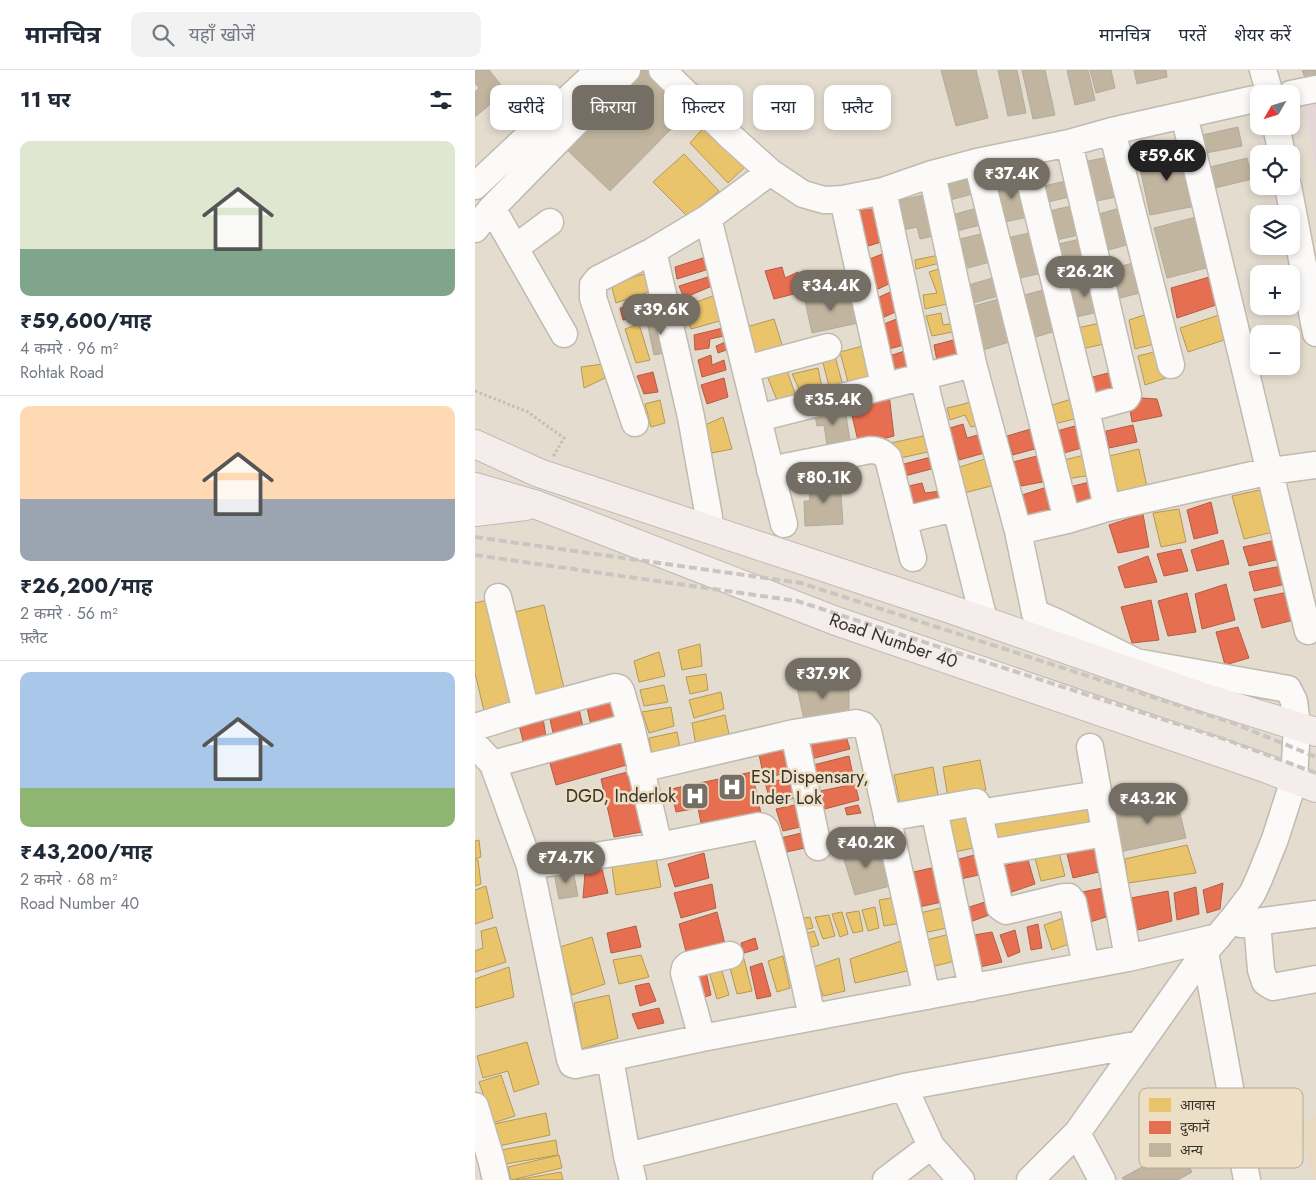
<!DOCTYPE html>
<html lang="hi">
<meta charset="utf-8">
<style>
body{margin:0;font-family:Jost,"Noto Sans Devanagari",sans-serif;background:#f2f2f3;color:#1f2937;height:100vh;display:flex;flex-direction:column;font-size:19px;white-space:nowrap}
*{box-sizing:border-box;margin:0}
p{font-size:16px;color:#747a83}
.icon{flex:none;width:28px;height:28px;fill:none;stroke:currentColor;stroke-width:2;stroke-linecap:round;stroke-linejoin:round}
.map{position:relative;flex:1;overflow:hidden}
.details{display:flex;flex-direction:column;background:#fff;width:475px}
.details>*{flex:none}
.hud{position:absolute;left:15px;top:15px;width:475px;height:45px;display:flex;gap:10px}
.needle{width:32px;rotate:231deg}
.controls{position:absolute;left:775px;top:15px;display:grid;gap:10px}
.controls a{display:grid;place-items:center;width:50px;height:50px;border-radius:10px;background:#fff;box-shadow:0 2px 8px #0003;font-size:25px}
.price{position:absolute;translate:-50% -42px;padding:0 11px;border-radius:18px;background:#756e64;color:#fff;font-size:16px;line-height:32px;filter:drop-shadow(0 1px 2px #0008)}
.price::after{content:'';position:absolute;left:50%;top:30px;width:15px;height:11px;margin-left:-8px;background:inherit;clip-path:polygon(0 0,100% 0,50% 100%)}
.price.current{background:#222;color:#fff}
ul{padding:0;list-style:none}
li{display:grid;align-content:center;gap:10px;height:265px;padding:0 20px}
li+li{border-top:1px solid #e0e1e3}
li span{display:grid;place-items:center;height:155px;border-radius:10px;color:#555}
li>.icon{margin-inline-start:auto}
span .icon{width:90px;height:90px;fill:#fffc;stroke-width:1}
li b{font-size:21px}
h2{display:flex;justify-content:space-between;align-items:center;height:60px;padding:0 20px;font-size:21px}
.chip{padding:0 18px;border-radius:10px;background:#fff;box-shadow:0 2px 8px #0003;font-size:18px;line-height:45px}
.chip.current{background:#756e64;color:#fff}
header{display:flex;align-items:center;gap:30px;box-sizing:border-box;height:70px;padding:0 25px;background:#fff;border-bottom:1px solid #e0e1e3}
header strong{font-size:24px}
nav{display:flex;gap:28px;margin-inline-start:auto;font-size:18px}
.search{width:350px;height:45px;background:#f2f2f3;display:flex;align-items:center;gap:12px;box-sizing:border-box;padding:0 18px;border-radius:10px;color:#747a83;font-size:19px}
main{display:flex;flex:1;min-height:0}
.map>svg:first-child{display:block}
.commercial{fill:#e4d5d8}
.built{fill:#e7d9c2}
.homes{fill:#e9c46a;stroke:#b49857}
.shops{fill:#e76f51;stroke:#b35d45}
.building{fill:#c1b59f;stroke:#b0aaa0}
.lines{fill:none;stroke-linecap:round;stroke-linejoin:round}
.minor-casing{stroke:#c1baaf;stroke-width:29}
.major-casing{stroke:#bfbab4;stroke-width:30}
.path{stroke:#c1beb8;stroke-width:3;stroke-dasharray:2.5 2.5;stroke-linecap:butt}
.minor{stroke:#fbfaf8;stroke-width:26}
.major{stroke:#f5edec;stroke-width:28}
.rail{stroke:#c9c6c2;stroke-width:4;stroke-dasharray:8 4;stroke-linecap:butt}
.labels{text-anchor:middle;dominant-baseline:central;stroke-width:5;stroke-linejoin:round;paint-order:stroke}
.street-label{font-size:18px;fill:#39332a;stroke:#eddfc6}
.poi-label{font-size:18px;fill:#39332a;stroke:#eddfc6;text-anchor:start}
.key{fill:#eddfc6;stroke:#b7ab97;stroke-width:1}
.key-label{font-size:14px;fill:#39332a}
</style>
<header>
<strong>मानचित्र</strong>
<div class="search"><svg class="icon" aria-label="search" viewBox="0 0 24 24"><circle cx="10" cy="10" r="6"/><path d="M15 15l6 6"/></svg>यहाँ खोजें</div>
<nav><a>मानचित्र</a><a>परतें</a><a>शेयर करें</a></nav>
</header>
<main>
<section class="details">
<h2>11 घर<svg class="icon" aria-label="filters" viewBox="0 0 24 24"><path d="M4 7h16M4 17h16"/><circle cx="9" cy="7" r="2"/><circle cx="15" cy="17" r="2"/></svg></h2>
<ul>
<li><span style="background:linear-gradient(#dfe7d0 70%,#7fa58c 0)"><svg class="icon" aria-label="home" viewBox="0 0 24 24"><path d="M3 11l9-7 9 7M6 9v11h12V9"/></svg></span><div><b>₹59,600/माह</b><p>4 कमरे · 96 m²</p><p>Rohtak Road</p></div></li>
<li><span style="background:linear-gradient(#ffd9b3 60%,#9aa5b1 0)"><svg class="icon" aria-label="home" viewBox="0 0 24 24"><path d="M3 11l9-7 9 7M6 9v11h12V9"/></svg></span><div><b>₹26,200/माह</b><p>2 कमरे · 56 m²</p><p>फ़्लैट</p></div></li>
<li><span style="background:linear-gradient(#a9c7e8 75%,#8fb573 0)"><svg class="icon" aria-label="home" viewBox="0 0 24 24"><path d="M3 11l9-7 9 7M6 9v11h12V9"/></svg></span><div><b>₹43,200/माह</b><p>2 कमरे · 68 m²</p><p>Road Number 40</p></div></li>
</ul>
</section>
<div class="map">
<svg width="841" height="1110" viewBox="0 0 841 1110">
<rect width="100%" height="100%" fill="#e4dccf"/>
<!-- commercial -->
<path class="commercial" d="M841 16V98L827 20Z"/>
<!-- built -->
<path class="built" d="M841 1047V1110H838L824 1051Z"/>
<!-- homes -->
<path class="homes" d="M231 55 272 95 253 113 215 73Z
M209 84 244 121 213 147 178 112Z
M464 185 465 193 441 199 440 190Z
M470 197 476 233 450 239 448 225 462 223 454 202Z
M181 200 183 219 141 233 136 214Z
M243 224 248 250 216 259 208 237Z
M678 242 687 272 660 279 654 250Z
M466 243 468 255 480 253 482 261 457 266 451 246Z
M744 245 749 270 713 282 705 258Z
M299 249 308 278 279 287 268 258Z
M634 251 638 272 602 280 598 259Z
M164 254 175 290 161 293 150 259Z
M388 276 399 310 374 316 365 282Z
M687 280 697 306 670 315 663 286Z
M360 286 368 316 355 320 347 289Z
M128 294 130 308 109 318 106 297Z
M311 298 322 329 304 335 290 301Z
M343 298 348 323 343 325 339 315 324 319 317 304Z
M603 327 607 347 579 354 574 336Z
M503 329 508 354 496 357 490 345 475 350 472 338 489 334Z
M185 330 190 353 176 357 170 334Z
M248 347 257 379 237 383 230 355Z
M457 364V381L421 389 416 373Z
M664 379 672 417 643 423 634 386Z
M618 383 622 404 592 409 585 391Z
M516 387 524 414 489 423 485 397Z
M789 419 798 462 769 469 757 426Z
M704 439 711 472 686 477 678 443Z
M20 528 47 634 9 641 0 603V533Z
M69 535 90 622 56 630 35 543Z
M225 574 227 596 207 600 203 580Z
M184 582 190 606 164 612 159 591Z
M231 604 233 620 215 624 211 607Z
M189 615 193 632 169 636 165 620Z
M246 622 249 639 219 648 214 630Z
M196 637 199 656 174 663 167 642Z
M250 645 256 674 222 681 217 653Z
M202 662 206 683 178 690 174 668Z
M505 690 511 720 473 728 468 697Z
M458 697 464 731 426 739 419 705Z
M612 733 619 754 522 774 517 750Z
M495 743 503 777 475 783 467 750Z
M4 770 6 787 0 789V771Z
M712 775 721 803 653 813 650 789Z
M584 783 590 806 566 811 560 788Z
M181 788 186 817 141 825 137 797Z
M0 790H3L6 814 0 816Z
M11 816 18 848 0 854V820Z
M421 827 426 853 409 856 404 830Z
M400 837 404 858 393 861 387 840Z
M470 837 472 858 448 863 445 843Z
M384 841 388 861 378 863 371 843Z
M367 842 373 864 365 867 357 844Z
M354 845 360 866 348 869 340 847Z
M335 847 338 858 329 860 324 849Z
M591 847 597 873 577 880 569 855Z
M21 857 31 892 0 902V881L8 878 6 861Z
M339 861 344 875 333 878 330 864Z
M475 864 480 891 456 897 451 870Z
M117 867 130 914 97 925 85 877Z
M426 871 432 901 380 913 375 889Z
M166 885 174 907 144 914 138 890Z
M308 886 315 918 302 922 293 891Z
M364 888 370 921 348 926 339 897Z
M269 889 277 921 262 924 254 894Z
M244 891 254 925 242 929 232 895Z
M34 897 39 927 0 938V909Z
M134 925 143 968 107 979 99 933Z
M52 972 64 1014 39 1022 33 1001 8 1008 2 986Z
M26 1005 40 1046 18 1053 4 1012Z
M71 1043 75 1065 24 1076 19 1054Z
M81 1070 83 1085 30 1094 26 1080Z
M84 1085 87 1098 36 1110 33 1097Z
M86 1102 88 1110H41Z"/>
<!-- shops -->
<path class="shops" d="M407 131 416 169 387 178 379 141Z
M415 181 424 209 399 221 392 190Z
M231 187 234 199 202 209 200 197Z
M307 197 310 208 323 202 327 222 299 229 290 201Z
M236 206 237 216 209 228 204 216Z
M738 206 744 234 702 248 696 218Z
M422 219 427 239 407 248 402 228Z
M187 225 188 241 172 244 170 232Z
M162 236 164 247 148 250 145 238Z
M429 246 436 273 414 279 409 254Z
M248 258 249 266 235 269 234 278 220 280 219 265Z
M486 268 489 284 462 291 459 275Z
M253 271 254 279 243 283 241 276Z
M436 279 441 295 420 303 414 286Z
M236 285 237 295 249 290 251 300 227 307 223 290Z
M645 300 651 327 617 335 610 309Z
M178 302 183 322 169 324 162 306Z
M249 308 253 327 232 334 226 315Z
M414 324 419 366 384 375 374 333Z
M653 327 682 329 687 346 657 352Z
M611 353 614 376 585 384 578 362Z
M488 354 492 368 510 363 513 382 484 390 475 358Z
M658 355 662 372 634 378 631 361Z
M559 358 563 378 538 385 532 366Z
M566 385 573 411 546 416 538 392Z
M460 386 464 397 426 407 421 396Z
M623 410 626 430 598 437 594 417Z
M447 413 450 423 466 421 467 433 435 441 429 417Z
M575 416 579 439 553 446 547 425Z
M736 432 743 463 719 469 712 440Z
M668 444 674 477 643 483 634 455Z
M748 470 754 494 722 501 716 480Z
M801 470 805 489 774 496 768 477Z
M706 479 713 501 689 506 682 484Z
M673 486 682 512 650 518 643 497Z
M807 496 811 514 779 521 774 502Z
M751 514 760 550 727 559 720 524Z
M813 522 819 550 787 558 779 529Z
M712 523 721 562 693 566 683 531Z
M676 530 684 570 657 573 646 537Z
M763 557 774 588 750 595 741 562Z
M142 622 148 655 118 664 110 629Z
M103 634 110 666 80 672 73 640Z
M67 642 72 673 50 679 42 647Z
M369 660 375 679 332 690 326 670Z
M151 668 155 694 81 715 73 686Z
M316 671 323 699 289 709 283 679Z
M374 686 378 705 337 714 334 696Z
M156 701 167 762 139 767 126 709Z
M277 702 287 748 256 754 255 748 226 753 223 738 201 742 196 719Z
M324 706 330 726 296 733 290 713Z
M380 714 384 730 346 740 340 722Z
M329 733 334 755 308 761 301 739Z
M383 735 386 743 372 745 370 738Z
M335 761 339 776 302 784 297 770Z
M622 774 628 801 598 808 591 780Z
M229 783 234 808 200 817 193 794Z
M503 784 508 804 481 810 477 791Z
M553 790 560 814 534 823 528 796Z
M461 797 467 832 444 837 434 803Z
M127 799 133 823 108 828 110 803Z
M748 813 745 839 732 843 728 820Z
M237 814 241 838 206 848 199 823Z
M721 817 724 844 702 850 699 823Z
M628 818 634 846 612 853 602 823Z
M693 821 697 851 663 860 656 828Z
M513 831 517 844 492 853 488 839Z
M242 842 250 874 212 886 204 854Z
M563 854 567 878 556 880 552 857Z
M161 856 166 877 136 883 132 863Z
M540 860 545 882 533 887 525 865Z
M517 862 527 892 501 898 493 866Z
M280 868 283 879 269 883 266 873Z
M287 893 296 926 282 929 275 897Z
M231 901 236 925 227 928 219 902Z
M174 913 181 931 165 936 160 916Z
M184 938 189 953 163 959 157 944Z"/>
<!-- building -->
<path class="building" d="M0 0H14L31 21 0 47V22L4 18 0 13Z
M163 0H175L215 40 135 121 88 76Z
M466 0H501L513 48 481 56Z
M523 0H542L551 43 533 46Z
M547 0H570L580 45 558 49Z
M592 0H613L620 30 600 35Z
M615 0H636L640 18 621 23Z
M659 0H691L692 7 662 14Z
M827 0H841V4L830 8Z
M763 57 767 76 726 84 723 66Z
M709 80 721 136 675 145 663 89Z
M639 86 647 126 616 132 608 92Z
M772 88 777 109 728 121 723 100Z
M505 106 509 121 475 130 471 114Z
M549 106 558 146 525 153 516 114Z
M599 109 602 125 569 133 565 117Z
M453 124 463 165 445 169 442 157 428 160 421 131Z
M605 134 612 163 577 171 570 142Z
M509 136 513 153 482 161 477 145Z
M652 136 662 172 630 181 620 145Z
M725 146 739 196 692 208 679 158Z
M518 161 526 189 493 198 485 169Z
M563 161 572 202 536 210 527 169Z
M614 167 623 205 588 214 579 175Z
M666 191 673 221 641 229 634 199Z
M525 206 530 224 498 233 493 215Z
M623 208 633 240 596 248 588 216Z
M576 218 587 259 554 269 542 227Z
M376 221 383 253 337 263 330 231Z
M531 227 544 269 508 280 495 237Z
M193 248 200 281 179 285 172 252Z
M353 336 355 348 371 345 375 371 352 375 349 355 342 356 339 339Z
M365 410 368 454 330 456 329 431H335L333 412Z
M320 609 374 615V645L330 654Z
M701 727 711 768 644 782 636 741Z
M402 771 415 816 380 825 367 783Z
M98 800 103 826 84 829 79 803Z
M703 1077 717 1102 703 1110H649L647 1108Z"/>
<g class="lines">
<defs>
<path id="minor" d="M187 0 254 65 295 102 328 124 349 130 368 129 408 121 457 104 502 92 594 73 637 61 784 28
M788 0 795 24
M816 24 841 19
M709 45 833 561
M801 56 807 84
M637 61 696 295
M594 73 653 325 651 328 611 339
M548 83 611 339 632 438
M502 92 592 450
M457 104 498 294 543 461 560 543 581 552 661 592 813 619 819 631 822 656 819 710 800 769 784 809 777 824 761 845 730 882 602 1063 627 1110
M0 116 124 0
M813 116 841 263
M408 121 448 307 509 550
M368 129 409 315
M17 138 89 264
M233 148 309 454
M0 159 17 138 152 0
M40 178 75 152
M271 299 353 277
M283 348 498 294
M160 353 118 228V215L123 209 178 181
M295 400 395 380C403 380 407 382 413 388L438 488
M234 447 216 347 178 181 233 148 295 102
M429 450 480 438
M543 461 592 450 632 438 795 401 841 395
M23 527 51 641
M0 657 51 641 140 617 144 618 146 621 156 656 184 776
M319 663 343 777
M0 675 18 694 55 796 95 989 97 994 100 995 227 968 653 888 743 867
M615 677 653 888
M18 694 156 656
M165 699 319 663 381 653 388 655 393 661 452 926
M459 740 497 918
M504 743 623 724
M412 748 501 732 525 837 531 841 588 827H594L598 832 611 896
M513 783 630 763
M55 796 184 776 284 756 288 757 291 760C309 822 324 885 337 947
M782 852 786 900 790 912 798 917 841 909
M765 854 841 844
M730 882 772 1110
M227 968 209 903 210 898 213 895 255 885
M135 988 152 1086 158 1110
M429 1017 456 1076
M0 1036 16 1089 21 1110
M152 1086 429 1017 665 974
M411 1110 456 1076 486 1110
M555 1110 602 1063"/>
<g id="major">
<path d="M0 374 64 403 481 541 725 626 841 662"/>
<path id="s1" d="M0 417 62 435 361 551 790 698 841 718"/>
<path d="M0 442 50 436"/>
</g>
</defs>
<!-- minor casing -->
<use href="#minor" class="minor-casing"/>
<!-- major casing -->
<use href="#major" class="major-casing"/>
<!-- path -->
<path class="path" d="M0 321 53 342 89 368 79 385H81"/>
<!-- minor -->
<use href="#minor" class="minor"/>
<!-- major -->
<use href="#major" class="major"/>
<!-- rail -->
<path class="rail" d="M0 467 326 513 758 653 841 687
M0 485 322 531 752 670 841 703"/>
</g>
<!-- icons -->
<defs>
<symbol id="hospital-square" viewBox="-11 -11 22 22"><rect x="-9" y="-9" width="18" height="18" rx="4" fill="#756e64" stroke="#eddfc6"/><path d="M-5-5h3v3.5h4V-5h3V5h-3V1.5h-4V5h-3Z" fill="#fff"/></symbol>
</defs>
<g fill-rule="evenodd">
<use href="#hospital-square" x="241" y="701" width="32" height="32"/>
<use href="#hospital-square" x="204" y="710" width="32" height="32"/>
</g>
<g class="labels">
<!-- street labels -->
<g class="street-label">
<text stroke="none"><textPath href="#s1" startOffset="446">Road Number 40</textPath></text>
</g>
<!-- poi labels -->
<g class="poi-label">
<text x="276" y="707">ESI Dispensary,<tspan x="276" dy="21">Inder Lok</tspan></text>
<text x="201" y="726" text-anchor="end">DGD, Inderlok</text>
</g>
</g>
<!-- legend -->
<rect x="664" y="1018" width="164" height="80" rx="8" class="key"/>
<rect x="674" y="1028" width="22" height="14" fill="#e9c46a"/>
<rect x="674" y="1051" width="22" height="13" fill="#e76f51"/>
<rect x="674" y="1073" width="22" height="14" fill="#c1b59f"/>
<g class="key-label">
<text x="705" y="1040">आवास</text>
<text x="705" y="1062">दुकानें</text>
<text x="705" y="1085">अन्य</text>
</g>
</svg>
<div class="controls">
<a><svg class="needle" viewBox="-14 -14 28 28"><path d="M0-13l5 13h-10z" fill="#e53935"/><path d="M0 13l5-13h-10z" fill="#747a83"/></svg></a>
<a><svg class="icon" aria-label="locate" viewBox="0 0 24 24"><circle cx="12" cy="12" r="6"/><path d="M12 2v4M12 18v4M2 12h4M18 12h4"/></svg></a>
<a><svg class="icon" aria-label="layers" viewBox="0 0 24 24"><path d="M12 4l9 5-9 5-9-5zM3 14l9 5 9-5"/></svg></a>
<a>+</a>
<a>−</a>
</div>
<b class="price current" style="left:692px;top:112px">₹59.6K</b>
<b class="price" style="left:537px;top:130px">₹37.4K</b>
<b class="price" style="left:610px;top:228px">₹26.2K</b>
<b class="price" style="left:356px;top:242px">₹34.4K</b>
<b class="price" style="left:186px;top:266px">₹39.6K</b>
<b class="price" style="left:358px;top:356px">₹35.4K</b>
<b class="price" style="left:349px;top:434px">₹80.1K</b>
<b class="price" style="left:348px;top:630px">₹37.9K</b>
<b class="price" style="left:673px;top:755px">₹43.2K</b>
<b class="price" style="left:391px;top:799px">₹40.2K</b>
<b class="price" style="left:91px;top:814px">₹74.7K</b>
<div class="hud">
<a class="chip">खरीदें</a>
<a class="chip current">किराया</a>
<a class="chip">फ़िल्टर</a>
<a class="chip">नया</a>
<a class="chip">फ़्लैट</a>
</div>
</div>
</main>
